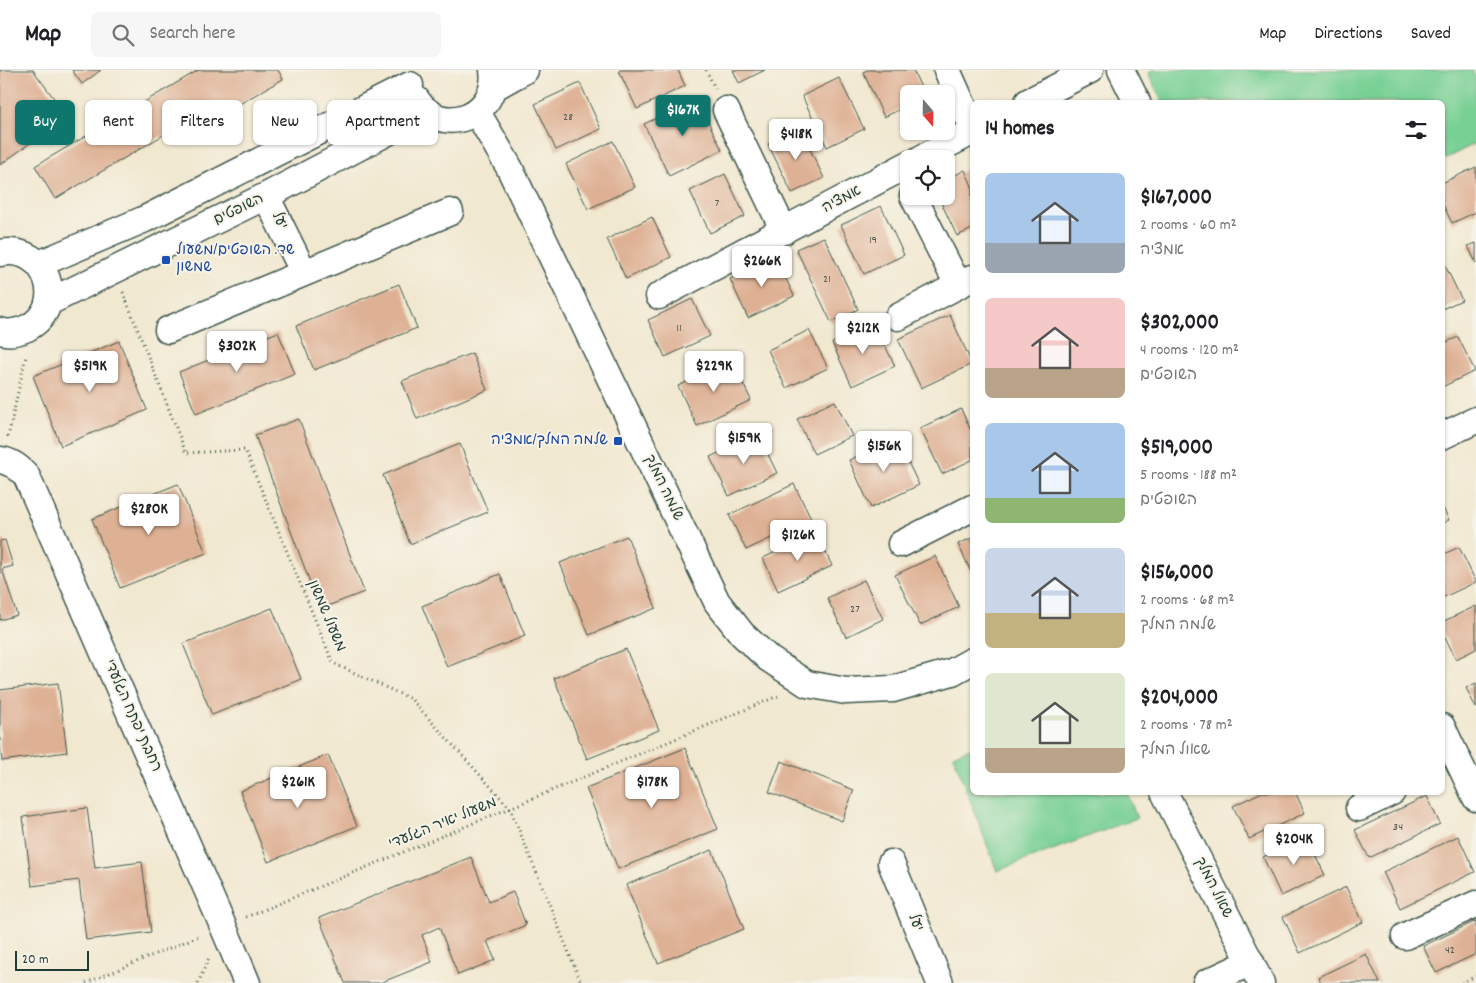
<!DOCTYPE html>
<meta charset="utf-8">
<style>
body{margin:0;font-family:Dekko,"Playpen Sans Hebrew",sans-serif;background:#f6f6f6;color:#202124;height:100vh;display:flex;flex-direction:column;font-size:19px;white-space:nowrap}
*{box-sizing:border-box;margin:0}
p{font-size:16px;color:#757577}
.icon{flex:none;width:28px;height:28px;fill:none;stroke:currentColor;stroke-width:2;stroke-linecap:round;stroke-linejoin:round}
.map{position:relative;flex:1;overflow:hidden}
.details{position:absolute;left:970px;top:30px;width:475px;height:695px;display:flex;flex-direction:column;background:#fff;border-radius:8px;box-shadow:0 1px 4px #0004}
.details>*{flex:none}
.banner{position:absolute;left:15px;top:30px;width:475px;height:45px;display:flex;gap:10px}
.needle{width:32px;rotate:160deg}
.fabs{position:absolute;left:900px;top:15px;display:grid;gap:10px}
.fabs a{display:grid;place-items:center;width:55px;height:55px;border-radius:8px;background:#fff;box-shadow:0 1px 4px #0004;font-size:25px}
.scale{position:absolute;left:15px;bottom:12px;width:74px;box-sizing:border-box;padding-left:5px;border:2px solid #1f3d34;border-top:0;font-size:14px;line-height:18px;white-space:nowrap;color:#1f3d34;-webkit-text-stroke:4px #f7f3e8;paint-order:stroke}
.price{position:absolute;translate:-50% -42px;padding:0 11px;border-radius:5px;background:#fff;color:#222;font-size:16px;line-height:32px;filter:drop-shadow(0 1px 2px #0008)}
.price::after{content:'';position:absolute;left:50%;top:30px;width:15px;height:11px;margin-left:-8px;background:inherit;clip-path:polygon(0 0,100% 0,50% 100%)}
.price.active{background:#0f766e;color:#fff}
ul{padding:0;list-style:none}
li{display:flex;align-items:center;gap:15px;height:125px;padding:0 15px}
li span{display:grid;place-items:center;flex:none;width:140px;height:100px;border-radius:8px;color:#555}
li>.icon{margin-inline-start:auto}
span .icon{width:60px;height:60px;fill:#fffc;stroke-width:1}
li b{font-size:21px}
h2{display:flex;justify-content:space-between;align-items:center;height:60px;padding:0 15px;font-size:21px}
.chip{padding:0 18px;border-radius:8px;background:#fff;box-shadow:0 1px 4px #0004;font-size:18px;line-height:45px}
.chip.active{background:#0f766e;color:#fff}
header{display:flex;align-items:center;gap:30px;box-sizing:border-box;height:70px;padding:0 25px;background:#fff;border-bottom:1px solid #e0e0e0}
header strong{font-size:24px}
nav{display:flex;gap:28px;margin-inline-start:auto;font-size:18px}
.search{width:350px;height:45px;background:#f6f6f6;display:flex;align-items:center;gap:12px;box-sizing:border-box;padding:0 18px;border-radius:8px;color:#757577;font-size:19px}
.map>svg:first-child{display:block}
.green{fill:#79d095;stroke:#4c8664}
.building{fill:#deb194}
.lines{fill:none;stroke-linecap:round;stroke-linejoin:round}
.minor-casing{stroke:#3e574b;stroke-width:29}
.path{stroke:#3e574b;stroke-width:3;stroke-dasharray:1 4;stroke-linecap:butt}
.minor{stroke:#fff;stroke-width:26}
.transit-dot{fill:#1a4fb4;stroke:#f7f3e8;stroke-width:2}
.labels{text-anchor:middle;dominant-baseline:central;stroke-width:4;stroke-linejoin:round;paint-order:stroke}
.number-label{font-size:12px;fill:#4f5a4c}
.street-label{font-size:15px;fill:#1f3d34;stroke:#f7f3e8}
.transit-label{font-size:15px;fill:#164399;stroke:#f7f3e8;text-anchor:start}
</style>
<header>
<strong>Map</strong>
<div class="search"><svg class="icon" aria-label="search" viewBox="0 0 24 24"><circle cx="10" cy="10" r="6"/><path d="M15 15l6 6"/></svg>Search here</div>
<nav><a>Map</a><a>Directions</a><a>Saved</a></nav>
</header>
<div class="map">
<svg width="1476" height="913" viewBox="0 0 1476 913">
<rect width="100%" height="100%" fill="#f7f3e8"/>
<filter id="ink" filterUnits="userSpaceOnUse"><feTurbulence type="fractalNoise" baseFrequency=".02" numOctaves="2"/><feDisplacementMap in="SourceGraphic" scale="10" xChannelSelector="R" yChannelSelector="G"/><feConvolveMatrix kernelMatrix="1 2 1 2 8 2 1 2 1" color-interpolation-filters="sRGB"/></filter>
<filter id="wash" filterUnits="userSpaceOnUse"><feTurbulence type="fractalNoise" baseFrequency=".0096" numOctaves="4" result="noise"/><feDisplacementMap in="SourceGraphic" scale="20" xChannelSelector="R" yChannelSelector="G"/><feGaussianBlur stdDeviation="1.12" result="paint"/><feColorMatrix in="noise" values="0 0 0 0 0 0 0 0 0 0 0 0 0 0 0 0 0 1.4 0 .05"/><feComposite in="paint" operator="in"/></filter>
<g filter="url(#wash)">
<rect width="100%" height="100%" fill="#f1e8d0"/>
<!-- green -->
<path class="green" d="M1154 0H1472L1476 9V73L1443 90 1442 32H1162L1148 3Z
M972 677V722L1127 723 1137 748 997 801 953 685Z"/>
<g id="blocks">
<!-- building -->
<path class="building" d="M0 0H33L67 46 0 95Z
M72 0H101L82 14Z
M196 0H278L283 9 222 44 216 34 55 129 35 96 197 1Z
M620 0H678L685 16 637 39 619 1Z
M733 0H765L739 13Z
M867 0H913L924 24H909V35L884 47 863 2Z
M839 8 864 59 827 77 802 26Z
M580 13 601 59 556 80 535 34Z
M697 29 722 80 669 106 644 54Z
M800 59 824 108 792 123 768 74Z
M613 71 635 117 588 139 566 94Z
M1476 97V142L1452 153 1442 133V113Z
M965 100 972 116V159L957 166 938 126H946V110Z
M725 104 745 146 710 163 690 121Z
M881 136 904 185 864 204 841 155Z
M652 147 671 187 626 209 607 169Z
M824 167 858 239 831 252 796 179Z
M1476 173V193L1468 176Z
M776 187 794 226 748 248 730 209Z
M1442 189 1462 230 1442 239Z
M399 214 417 258 314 300 296 256Z
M692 229 710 266 665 287 648 250Z
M950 245 972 294 921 318 898 269Z
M874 253 895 296 852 316 832 273Z
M809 260 828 298 786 318 768 280Z
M278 262 295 304 196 344 179 302Z
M1458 267 1475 301 1442 317V274Z
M119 271 147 340 61 376 33 306Z
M472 283 487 320 417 349 402 311Z
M732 290 751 330 697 356 678 316Z
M835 331 852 366 814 384 797 349Z
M961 339 972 363V390L942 404 920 358Z
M299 349 364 522 320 539 255 365Z
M758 364 777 403 729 426 710 387Z
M896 367 919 415 871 438 849 390Z
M460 374 488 442 410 474 383 405Z
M178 414 206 483 120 518 92 449Z
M794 414 811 449 746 480 729 445Z
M1442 436 1449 450 1442 453Z
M817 463 832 496 778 521 763 488Z
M627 466 656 538 589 565 560 493Z
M972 468V504L958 474Z
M5 470 13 496 2 499 17 545 0 550V471Z
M1459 477 1476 512 1442 528V485Z
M935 486 959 537 920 555 895 505Z
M500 504 525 566 447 597 422 536Z
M864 510 883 549 846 567 827 528Z
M1476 536V579L1456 589 1442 561V552Z
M272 538 301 609 212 645 183 574Z
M626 579 659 660 587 689 554 608Z
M58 613 67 682 2 691 0 676V620Z
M1476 613V638L1466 618Z
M685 678 718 759 618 799 586 718Z
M328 685 357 756 268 792 240 721Z
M781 691 854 720 842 751 769 722Z
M1262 722H1295L1305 743 1249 769 1233 736Z
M1427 726 1440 754 1369 788 1355 760Z
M87 738 95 798 142 792 151 862 86 870 79 810 32 816 23 747Z
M1306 766 1325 805 1281 826 1263 787Z
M1458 766 1475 802 1400 838 1383 802Z
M712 780 744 859 658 893 626 815Z
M471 787 489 832 513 822 526 855 487 871 495 890 458 905 439 857 422 865 432 892 380 913H345L319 848Z
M1346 817 1363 852 1300 883 1283 847Z
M1476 851V884L1436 903 1423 876Z
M1366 884 1380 913H1321L1318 907Z"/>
</g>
</g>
<g filter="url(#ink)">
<use href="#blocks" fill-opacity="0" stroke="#3e574b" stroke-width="1"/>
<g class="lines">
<defs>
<path id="minor" d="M947 0 972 56
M1121 0 1137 32
M493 18 525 0
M416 29C440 69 500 46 493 0
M1028 32 1090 0
M726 40 784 161
M477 42 509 97 717 532 742 564 769 589 807 614 846 621 893 619 952 602 972 591
M920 89 972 62
M266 126 304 203
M913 126 958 215
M0 183C47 173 69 237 27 258 18 262 9 264 0 261
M39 194 145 149 410 15
M659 226 909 94
M49 232 266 126 426 42
M898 247 972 208
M168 260 450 142
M1442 366 1476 350
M0 390C11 391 19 398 26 405L223 856 247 913
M901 474 972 438
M1442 657 1476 728
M1164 722 1261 913
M1359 738 1392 722
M891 793 940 913
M1405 866 1476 834
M1206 913 1251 892"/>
</defs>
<!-- minor casing -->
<use href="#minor" class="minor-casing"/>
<!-- path -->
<path class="path" d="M706 0 716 20
M123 222 186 383 245 380 333 593 411 629 510 738 551 838 581 913
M8 367 26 286
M246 847 510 738 778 626
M86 913 201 865
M198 913 209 888
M1462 913 1476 906"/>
<!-- minor -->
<use href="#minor" class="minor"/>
</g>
</g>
<!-- markers -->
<g class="transit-dot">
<rect x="161" y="185" width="10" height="10" rx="2.5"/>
<rect x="613" y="366" width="10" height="10" rx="2.5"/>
</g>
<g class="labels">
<!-- number labels -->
<g class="number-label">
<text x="568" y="47">28</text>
<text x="717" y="133">7</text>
<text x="873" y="170">19</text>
<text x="827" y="209">21</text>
<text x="679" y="258">11</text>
<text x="855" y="539">27</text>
<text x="1398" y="757">34</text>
<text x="1450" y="880">42</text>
</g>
<!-- street labels -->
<g class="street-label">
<text transform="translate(842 130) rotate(-28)">אמציה</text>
<text transform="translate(239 140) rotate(-26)">השופטים</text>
<text transform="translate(279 151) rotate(64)">יעל</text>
<text transform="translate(663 418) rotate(64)">שלמה המלך</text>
<text transform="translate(326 546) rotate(67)">משעול שמשון</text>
<text transform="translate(132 646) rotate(66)">רחבת יפתח הגלעדי</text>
<text transform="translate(443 754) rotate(-22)">משעול יאיר הגלעדי</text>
<text transform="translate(1213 818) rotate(63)">שאול המלך</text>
<text transform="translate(915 853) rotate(68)">יעל</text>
</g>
<!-- transit labels -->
<g class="transit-label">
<text x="176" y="181">שד. השופטים/משעול<tspan x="176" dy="17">שמשון</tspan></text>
<text x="608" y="371" text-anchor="end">שלמה המלך/אמציה</text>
</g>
</g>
</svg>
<div class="fabs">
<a><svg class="needle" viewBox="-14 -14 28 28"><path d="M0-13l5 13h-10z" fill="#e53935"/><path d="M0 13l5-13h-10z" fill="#757577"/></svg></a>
<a><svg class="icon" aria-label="locate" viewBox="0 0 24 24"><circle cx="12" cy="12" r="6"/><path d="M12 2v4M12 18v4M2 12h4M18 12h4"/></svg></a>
</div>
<div class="scale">20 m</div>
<b class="price active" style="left:683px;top:67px">$167K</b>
<b class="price" style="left:796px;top:91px">$418K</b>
<b class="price" style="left:762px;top:218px">$266K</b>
<b class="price" style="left:863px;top:285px">$212K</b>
<b class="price" style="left:237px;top:303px">$302K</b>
<b class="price" style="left:90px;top:323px">$519K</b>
<b class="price" style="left:714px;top:323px">$229K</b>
<b class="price" style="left:744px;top:395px">$159K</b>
<b class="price" style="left:884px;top:403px">$156K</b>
<b class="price" style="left:149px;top:466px">$280K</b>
<b class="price" style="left:798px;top:492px">$126K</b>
<b class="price" style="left:298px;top:739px">$261K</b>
<b class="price" style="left:652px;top:739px">$178K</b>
<b class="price" style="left:1294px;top:796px">$204K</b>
<div class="banner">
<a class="chip active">Buy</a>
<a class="chip">Rent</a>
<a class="chip">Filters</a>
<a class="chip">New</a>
<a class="chip">Apartment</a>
</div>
<section class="details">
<h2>14 homes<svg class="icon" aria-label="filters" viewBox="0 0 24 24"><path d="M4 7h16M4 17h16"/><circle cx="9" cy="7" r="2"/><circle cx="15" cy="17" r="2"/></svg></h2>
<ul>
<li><span style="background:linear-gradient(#a9c7e8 70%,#9aa5b1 0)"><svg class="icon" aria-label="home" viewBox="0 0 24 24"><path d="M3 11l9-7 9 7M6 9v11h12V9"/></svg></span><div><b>$167,000</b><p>2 rooms · 60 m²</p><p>אמציה</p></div></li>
<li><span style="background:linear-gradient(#f6c9c9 70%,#b9a48a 0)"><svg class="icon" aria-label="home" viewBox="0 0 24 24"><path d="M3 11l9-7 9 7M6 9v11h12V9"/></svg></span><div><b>$302,000</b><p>4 rooms · 120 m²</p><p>השופטים</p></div></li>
<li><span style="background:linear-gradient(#a9c7e8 75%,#8fb573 0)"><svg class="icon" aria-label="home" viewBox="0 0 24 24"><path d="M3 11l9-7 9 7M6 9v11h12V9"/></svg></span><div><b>$519,000</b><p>5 rooms · 188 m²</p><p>השופטים</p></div></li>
<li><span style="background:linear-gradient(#c9d6e8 65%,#c2b280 0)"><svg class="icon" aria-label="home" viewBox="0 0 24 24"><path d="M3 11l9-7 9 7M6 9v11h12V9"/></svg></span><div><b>$156,000</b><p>2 rooms · 68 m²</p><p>שלמה המלך</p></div></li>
<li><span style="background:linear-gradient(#dfe7d0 75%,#b9a48a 0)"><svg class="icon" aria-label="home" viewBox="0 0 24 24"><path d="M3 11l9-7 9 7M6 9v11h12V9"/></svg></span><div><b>$204,000</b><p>2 rooms · 78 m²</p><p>שאול המלך</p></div></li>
</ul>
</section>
</div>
